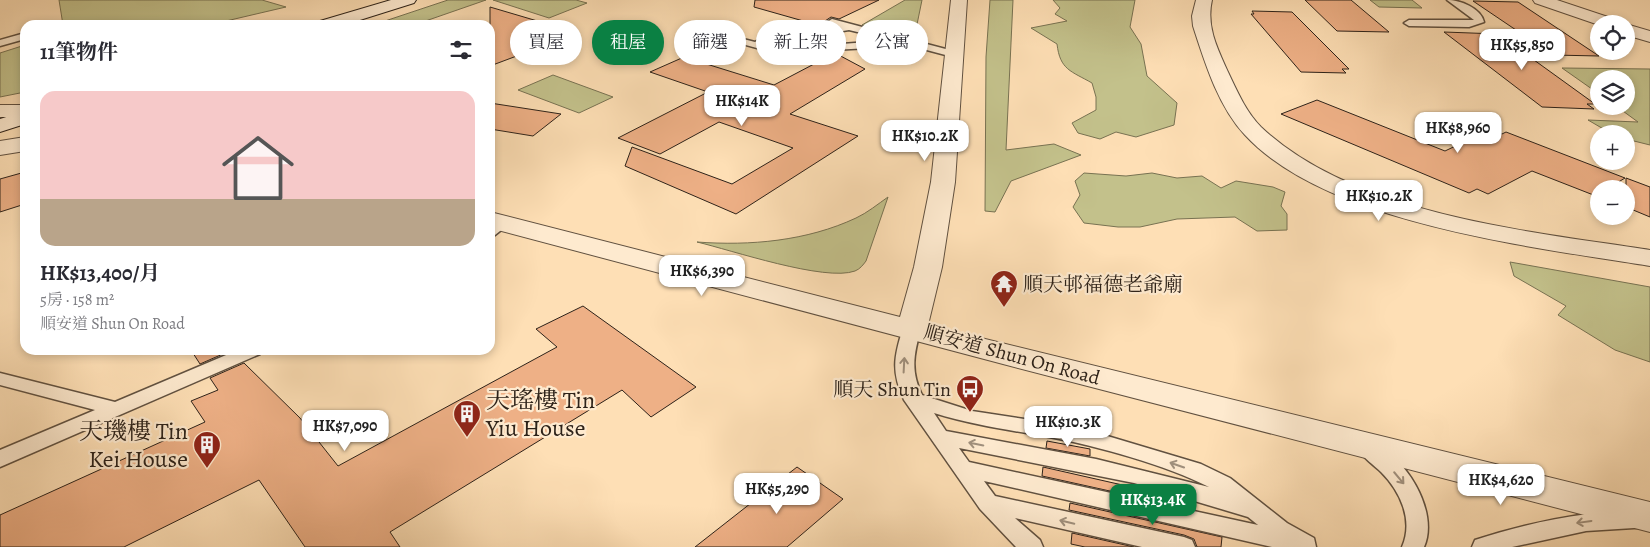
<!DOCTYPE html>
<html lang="zh-TW">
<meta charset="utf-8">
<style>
body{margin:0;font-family:Alegreya,"Noto Serif TC",serif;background:#f2f2f3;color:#2b2b33;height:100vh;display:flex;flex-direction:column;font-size:19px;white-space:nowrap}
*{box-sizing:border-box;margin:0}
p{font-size:16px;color:#7c7c81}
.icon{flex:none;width:28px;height:28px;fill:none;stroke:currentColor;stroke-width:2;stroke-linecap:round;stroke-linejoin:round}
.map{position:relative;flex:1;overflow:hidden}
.panel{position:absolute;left:20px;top:20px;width:475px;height:335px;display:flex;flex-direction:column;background:#fff;border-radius:15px;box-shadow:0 2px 8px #0003}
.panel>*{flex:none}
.banner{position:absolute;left:510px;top:20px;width:475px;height:45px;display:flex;gap:10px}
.tools{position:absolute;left:1590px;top:15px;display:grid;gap:10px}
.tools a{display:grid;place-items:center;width:45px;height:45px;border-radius:50%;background:#fff;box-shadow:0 2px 8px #0003;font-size:25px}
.price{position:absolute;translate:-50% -42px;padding:0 11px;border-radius:10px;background:#fff;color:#222;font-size:16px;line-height:32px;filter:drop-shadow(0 1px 2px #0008)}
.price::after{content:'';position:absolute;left:50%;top:30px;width:15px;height:11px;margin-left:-8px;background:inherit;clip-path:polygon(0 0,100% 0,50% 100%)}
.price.current{background:#0b8043;color:#fff}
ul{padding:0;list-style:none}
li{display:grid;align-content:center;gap:10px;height:265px;padding:0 20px}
li span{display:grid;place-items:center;height:155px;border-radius:15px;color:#555}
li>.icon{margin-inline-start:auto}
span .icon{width:90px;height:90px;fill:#fffc;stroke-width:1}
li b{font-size:21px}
h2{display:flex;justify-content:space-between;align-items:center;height:60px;padding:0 20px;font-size:21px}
.chip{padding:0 18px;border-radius:22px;background:#fff;box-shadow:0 2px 8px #0003;font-size:18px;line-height:45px}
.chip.current{background:#0b8043;color:#fff}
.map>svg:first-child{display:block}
.green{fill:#c3c18b;stroke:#787252}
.building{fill:#eeb086;stroke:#2d2219}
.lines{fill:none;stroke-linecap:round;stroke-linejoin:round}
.service-casing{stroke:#615140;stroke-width:3}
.minor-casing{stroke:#615140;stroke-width:2}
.tertiary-casing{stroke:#615140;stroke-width:2}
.secondary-casing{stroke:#2d2219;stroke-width:2}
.service{fill:#feeacf;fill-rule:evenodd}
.minor{fill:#feeacf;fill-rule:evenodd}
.tertiary{fill:#feeacf;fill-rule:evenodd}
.secondary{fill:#feeacf;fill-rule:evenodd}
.oneway{stroke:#a0907d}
.labels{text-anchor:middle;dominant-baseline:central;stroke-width:4.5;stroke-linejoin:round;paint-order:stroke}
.poi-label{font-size:20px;fill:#2d2219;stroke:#feeacf;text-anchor:start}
.street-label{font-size:20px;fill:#2d2219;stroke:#feeacf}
.near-poi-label{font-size:24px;fill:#2d2219;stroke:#feeacf;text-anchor:start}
</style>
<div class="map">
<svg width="1650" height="547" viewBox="0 0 1650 547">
<rect width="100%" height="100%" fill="#fedfb5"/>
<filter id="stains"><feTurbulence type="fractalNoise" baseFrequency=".004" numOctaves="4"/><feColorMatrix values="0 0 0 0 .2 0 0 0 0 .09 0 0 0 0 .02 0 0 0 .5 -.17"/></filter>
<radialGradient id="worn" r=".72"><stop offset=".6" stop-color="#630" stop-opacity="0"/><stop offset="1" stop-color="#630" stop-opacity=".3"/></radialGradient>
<!-- green -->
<path class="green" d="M59 0H262L286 7 209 25H63Z
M448 0H486L414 25H373Z
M493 0H576L587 3 549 18Z
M905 0H922L914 39 862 25Z
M990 0H1013L1006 150 1054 144 1081 155 1011 181 995 212 985 211 986 57Z
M1053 0H1135L1130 27 1141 44 1147 76 1177 103 1174 125 1136 137 1116 132 1100 139 1078 133 1072 123 1096 110V97L1092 83C1071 71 1060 70 1057 44L1031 28 1067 21 1055 14 1060 8Z
M1370 0H1412L1422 8 1379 7Z
M25 45V92L0 97V53Z
M1562 68 1650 69V145L1626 139V134H1612L1588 120 1638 122 1616 106H1626V79H1599V94Z
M553 75 613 97 579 113 518 90Z
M1084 173 1126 176 1152 173 1177 178 1202 176 1221 188 1236 181 1273 187 1285 192 1281 206 1287 214V230L1257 231 1235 217 1177 219 1140 227H1118L1084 223 1073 207 1080 195 1075 181Z
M888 197 866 261C863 265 860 269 855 271 825 282 731 250 697 242 750 246 807 241 856 218 867 213 878 204 888 197Z
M1510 262 1650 287V362L1615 350 1558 315 1566 306 1514 276Z"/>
<!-- building -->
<path class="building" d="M755 0H879L839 19 831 17 825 21 828 24 821 26 754 7Z
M1305 0H1351L1389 32 1337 31Z
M1473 1 1518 2 1599 56 1553 55Z
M490 7 578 33 490 66Z
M1252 11 1292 12 1349 69H1342L1346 73 1301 72 1251 14H1254Z
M1444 32 1498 34 1595 104H1587L1594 109 1542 107Z
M835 53 865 69 790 114 858 136 736 214 625 166 632 147 732 184 793 148 719 122 660 154 618 138 708 92 650 72 684 57 774 85Z
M1317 100 1445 151 1489 130 1502 134 1506 132 1625 178 1607 189H1599V194L1596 196 1532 171 1488 194 1477 189 1469 193 1281 114Z
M490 103 561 114 533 136 490 129Z
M25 172V204L0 212V179Z
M1626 178 1650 187V217L1626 207Z
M583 306 696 387 651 417 622 390 390 532 400 547H305L259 480 124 547H0V515L205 422 191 401 218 390 210 378 244 363 300 418 338 466 557 347 536 329Z
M191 350H232L200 364Z
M1047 441 1090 449V456L1046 448Z
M797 467 843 499 787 547H695Z
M1043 467 1171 496 1173 505 1042 476Z
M1070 503 1222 537 1221 547H1197L1194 539 1184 535 1069 510Z
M1072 533 1134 547H1085L1071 544Z"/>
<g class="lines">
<defs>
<path id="service" d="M1447 0C1460 0 1481 8 1484 22L1469 27 1409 26 1404 23 1409 20H1474Z
M832 19 957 52 958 54 953 57 889 40 870 48 775 53 691 30 696 27 755 42 760 39 835 26 827 22ZM849 30 878 37 868 42 789 48 765 44Z
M25 33V39L0 46V40Z
M502 218 510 223 495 235 490 237V225Z
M912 322 918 324 921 328C914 353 910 371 922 395L972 411 1051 423 1104 435 1201 464 1230 478 1287 523 1314 538 1316 547H1272L984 481 995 496 1184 537 1192 540 1195 547H1142L1015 518 1040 540 1043 547H1016L980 509 904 400C891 371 894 357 903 328L906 324ZM934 413C973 425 1009 430 1049 437 1097 446 1166 465 1209 487L1096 459 946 431ZM959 448 1134 483 1248 517 1258 525 969 462Z
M238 350H263L260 354 0 467V450L95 410 0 385V373L115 402Z
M1369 442C1404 453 1440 511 1424 547H1402C1414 520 1400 491 1381 472 1374 465 1364 459 1359 450L1362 445Z
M1650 509V527L1586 531 1512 547H1472L1475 540C1532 521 1589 511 1650 509Z"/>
<path id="minor" d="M1196 0H1212C1206 26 1217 48 1228 72 1237 91 1246 112 1261 127 1354 215 1528 231 1650 250V266C1534 247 1327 224 1245 135 1218 106 1205 63 1193 26L1192 16Z
M1533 0H1557L1617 20 1619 24 1599 25 1535 3Z
M1626 24 1650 31V42L1626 35Z"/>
<path id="tertiary" d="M951 0H967L955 182 942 267 928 325 1650 502V532L1003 364 490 228V212L900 317 914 267 931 182Z
M0 105H25V117H0Z
M25 137V151L0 155V141Z"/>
<path id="secondary" d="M391 0H416L414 3 344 25H317L320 21Z
M25 111V124L0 132V119Z"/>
</defs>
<!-- service casing -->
<use href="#service" class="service-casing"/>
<!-- minor casing -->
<use href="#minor" class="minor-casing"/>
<!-- tertiary casing -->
<use href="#tertiary" class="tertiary-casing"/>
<!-- secondary casing -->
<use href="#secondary" class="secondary-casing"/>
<!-- service -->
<use href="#service" class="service"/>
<!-- minor -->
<use href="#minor" class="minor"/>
<!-- tertiary -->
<use href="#tertiary" class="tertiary"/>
<!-- secondary -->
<use href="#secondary" class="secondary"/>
</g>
<!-- one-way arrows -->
<defs><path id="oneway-shaft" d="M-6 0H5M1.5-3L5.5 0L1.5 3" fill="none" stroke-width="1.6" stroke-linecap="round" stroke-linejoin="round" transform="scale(1.25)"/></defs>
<g class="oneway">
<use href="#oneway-shaft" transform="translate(904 365) rotate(-87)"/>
<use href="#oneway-shaft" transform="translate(976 444) rotate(-169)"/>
<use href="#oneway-shaft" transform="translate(1177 465) rotate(-161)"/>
<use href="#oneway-shaft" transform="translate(1399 478) rotate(50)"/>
<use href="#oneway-shaft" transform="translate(1067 522) rotate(-167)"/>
<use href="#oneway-shaft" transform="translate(1584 522) rotate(172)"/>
</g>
<!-- icons -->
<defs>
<symbol id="temple-pin" viewBox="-11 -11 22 30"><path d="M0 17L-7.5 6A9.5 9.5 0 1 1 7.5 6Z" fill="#8f2418" stroke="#feeacf"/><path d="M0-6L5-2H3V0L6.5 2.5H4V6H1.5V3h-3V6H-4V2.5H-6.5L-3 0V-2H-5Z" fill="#fff"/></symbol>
<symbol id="bus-pin" viewBox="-11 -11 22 30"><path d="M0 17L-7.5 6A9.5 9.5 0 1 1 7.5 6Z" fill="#8f2418" stroke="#feeacf"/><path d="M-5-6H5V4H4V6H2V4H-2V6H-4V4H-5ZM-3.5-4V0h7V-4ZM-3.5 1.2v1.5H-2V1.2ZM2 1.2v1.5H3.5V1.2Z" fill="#fff"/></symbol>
<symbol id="building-pin" viewBox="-11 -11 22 30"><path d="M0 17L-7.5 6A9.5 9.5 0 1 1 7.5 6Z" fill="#8f2418" stroke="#feeacf"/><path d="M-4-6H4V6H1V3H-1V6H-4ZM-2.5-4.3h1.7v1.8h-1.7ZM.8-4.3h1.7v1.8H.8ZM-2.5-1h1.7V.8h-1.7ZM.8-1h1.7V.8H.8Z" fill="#fff"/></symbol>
</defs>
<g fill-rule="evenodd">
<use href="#temple-pin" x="988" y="268" width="32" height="43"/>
<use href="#bus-pin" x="954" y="373" width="32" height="43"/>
<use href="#building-pin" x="451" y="398" width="32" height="43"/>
<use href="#building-pin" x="191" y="429" width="32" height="43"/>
</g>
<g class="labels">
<!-- poi labels -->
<g class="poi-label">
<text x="1023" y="284">順天邨福德老爺廟</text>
<text x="951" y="389" text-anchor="end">順天 Shun Tin</text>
</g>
<!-- street labels -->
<g class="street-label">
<text transform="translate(1012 355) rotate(15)">順安道 Shun On Road</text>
</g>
<!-- near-poi labels -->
<g class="near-poi-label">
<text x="486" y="400">天瑤樓 Tin<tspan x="486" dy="28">Yiu House</tspan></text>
<text x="188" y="431" text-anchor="end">天璣樓 Tin<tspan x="188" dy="28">Kei House</tspan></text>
</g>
</g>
<rect width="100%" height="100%" filter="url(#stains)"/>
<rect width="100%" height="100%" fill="url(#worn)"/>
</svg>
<div class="tools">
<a><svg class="icon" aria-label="locate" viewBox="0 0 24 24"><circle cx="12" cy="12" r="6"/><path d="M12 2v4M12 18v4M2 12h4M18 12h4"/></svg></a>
<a><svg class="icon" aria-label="layers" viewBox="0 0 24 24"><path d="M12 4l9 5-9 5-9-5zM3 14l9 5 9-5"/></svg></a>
<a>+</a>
<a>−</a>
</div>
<b class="price" style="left:1522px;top:71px">HK$5,850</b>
<b class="price" style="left:742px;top:127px">HK$14K</b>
<b class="price" style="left:1458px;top:154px">HK$8,960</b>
<b class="price" style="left:925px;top:162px">HK$10.2K</b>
<b class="price" style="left:1379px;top:222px">HK$10.2K</b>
<b class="price" style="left:702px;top:297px">HK$6,390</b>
<b class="price" style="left:1068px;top:448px">HK$10.3K</b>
<b class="price" style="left:345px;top:452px">HK$7,090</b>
<b class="price" style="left:1501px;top:506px">HK$4,620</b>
<b class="price" style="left:777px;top:515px">HK$5,290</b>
<b class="price current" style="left:1153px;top:526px">HK$13.4K</b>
<div class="banner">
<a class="chip">買屋</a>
<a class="chip current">租屋</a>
<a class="chip">篩選</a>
<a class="chip">新上架</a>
<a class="chip">公寓</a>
</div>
<section class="panel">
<h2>11筆物件<svg class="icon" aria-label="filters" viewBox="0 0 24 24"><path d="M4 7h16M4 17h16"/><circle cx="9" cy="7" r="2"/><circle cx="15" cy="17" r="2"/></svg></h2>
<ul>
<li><span style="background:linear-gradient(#f6c9c9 70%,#b9a48a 0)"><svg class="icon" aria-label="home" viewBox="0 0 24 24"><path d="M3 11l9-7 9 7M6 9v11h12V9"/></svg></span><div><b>HK$13,400/月</b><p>5房 · 158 m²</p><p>順安道 Shun On Road</p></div></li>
</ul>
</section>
</div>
